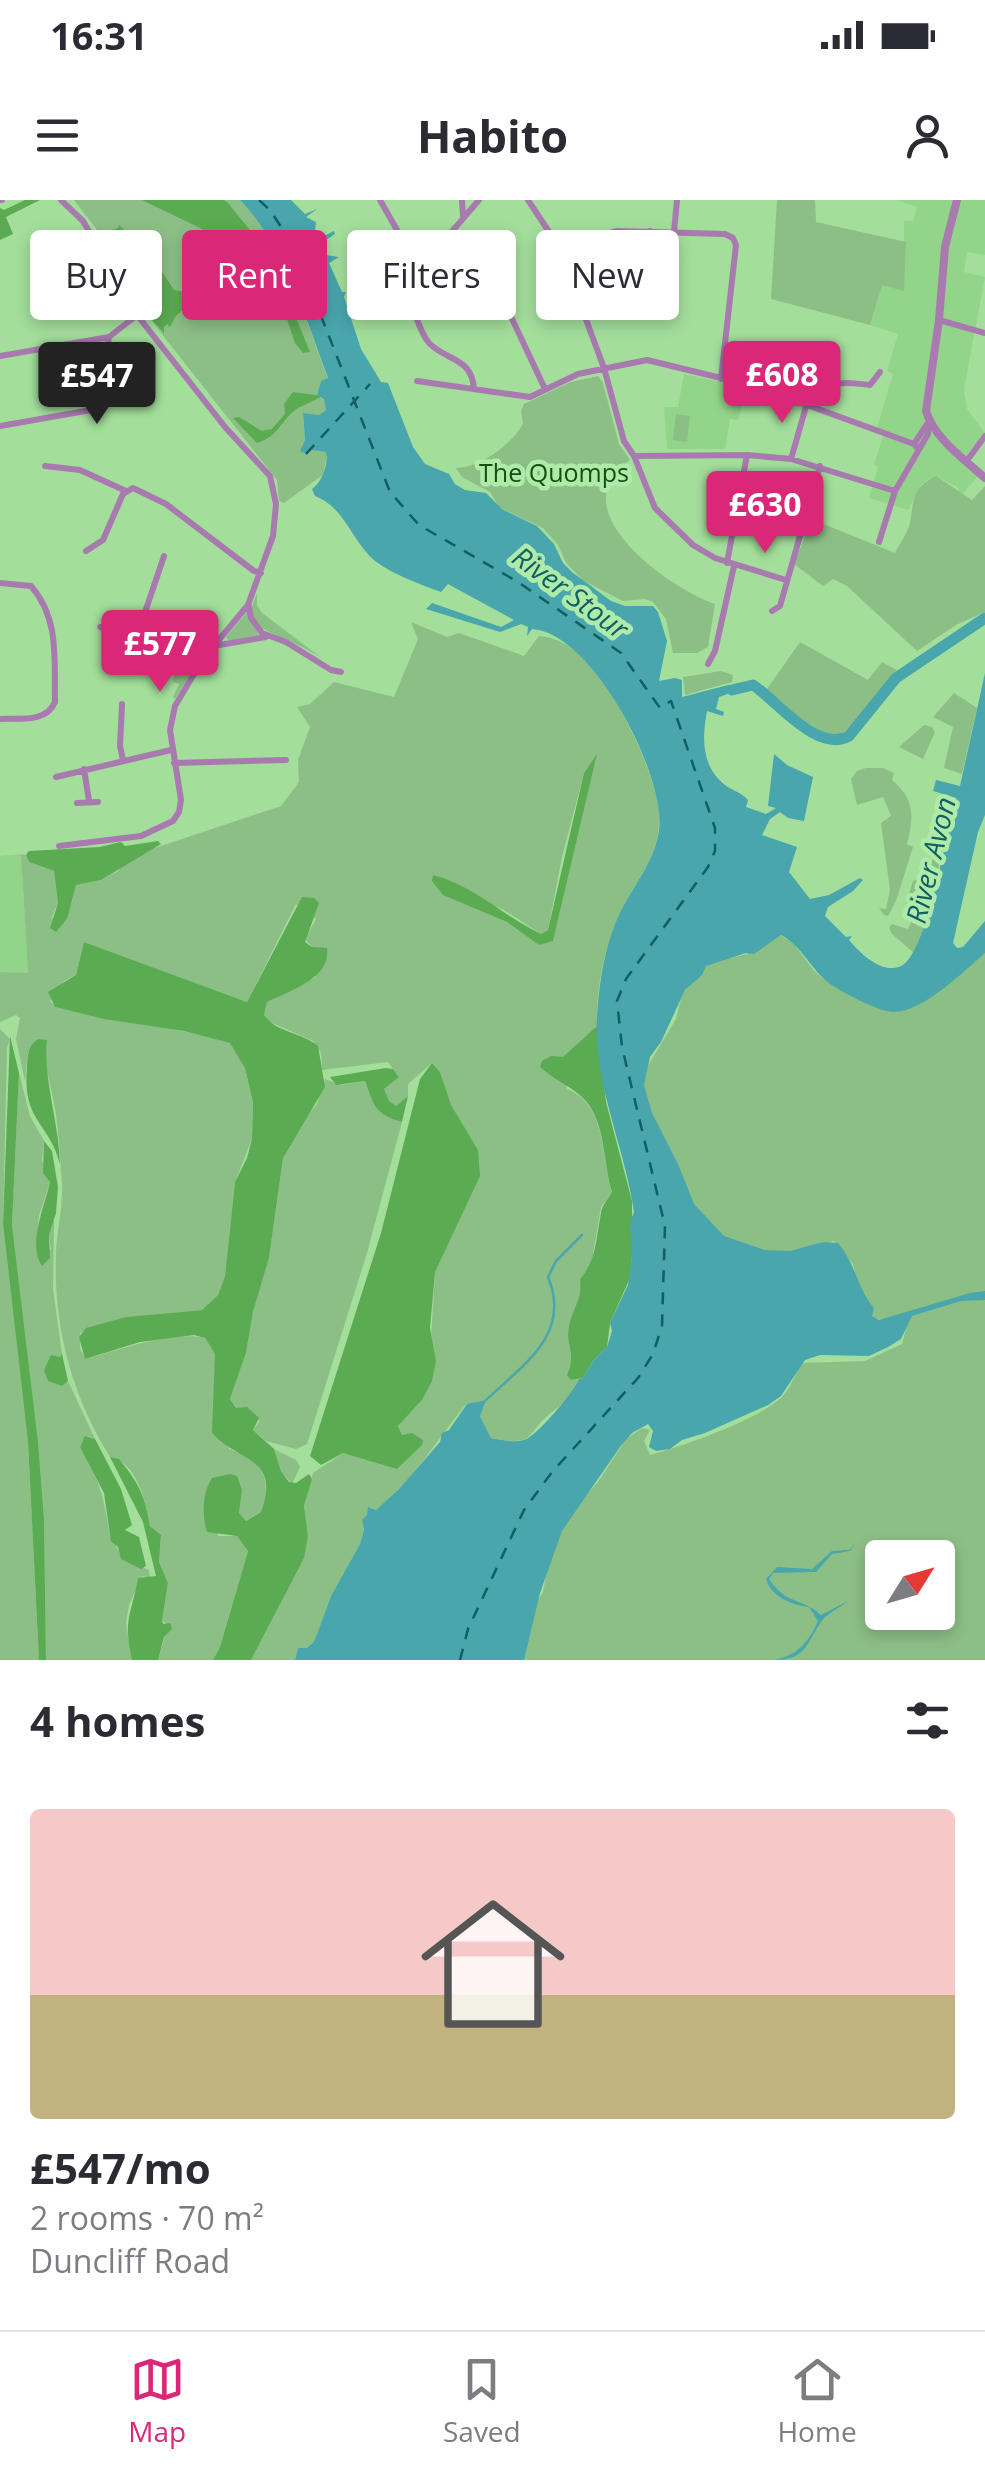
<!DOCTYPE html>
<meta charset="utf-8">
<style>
body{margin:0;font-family:"Open Sans",sans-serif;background:#f2f2f3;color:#2b2b33;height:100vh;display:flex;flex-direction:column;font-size:38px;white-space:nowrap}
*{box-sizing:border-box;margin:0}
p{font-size:32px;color:#7c7c81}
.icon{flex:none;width:55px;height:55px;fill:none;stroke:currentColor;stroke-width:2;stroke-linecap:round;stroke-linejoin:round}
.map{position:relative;height:1460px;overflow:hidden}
.panel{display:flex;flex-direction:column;background:#fff;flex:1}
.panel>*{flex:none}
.banner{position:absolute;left:30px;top:30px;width:925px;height:90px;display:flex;gap:20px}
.needle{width:65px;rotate:53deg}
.buttons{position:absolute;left:865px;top:1340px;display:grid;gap:20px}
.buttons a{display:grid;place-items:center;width:90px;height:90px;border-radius:10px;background:#fff;box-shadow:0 5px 15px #0003;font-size:50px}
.price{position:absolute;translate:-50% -85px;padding:0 22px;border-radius:10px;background:#db2777;color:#fff;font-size:32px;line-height:65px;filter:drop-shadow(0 2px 5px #0008)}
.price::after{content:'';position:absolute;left:50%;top:60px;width:30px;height:22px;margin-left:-15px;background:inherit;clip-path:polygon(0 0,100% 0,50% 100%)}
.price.on{background:#222;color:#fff}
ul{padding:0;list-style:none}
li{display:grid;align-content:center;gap:20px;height:530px;padding:0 30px}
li+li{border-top:2px solid #e1e1e2}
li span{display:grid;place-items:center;height:310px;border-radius:10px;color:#555}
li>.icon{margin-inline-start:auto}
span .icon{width:180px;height:180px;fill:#fffc;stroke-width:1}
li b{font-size:42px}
h2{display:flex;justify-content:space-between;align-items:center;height:120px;padding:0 30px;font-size:42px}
.tag{padding:0 35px;border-radius:10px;background:#fff;box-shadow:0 5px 15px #0003;font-size:35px;line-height:90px}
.tag.on{background:#db2777;color:#fff}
.status{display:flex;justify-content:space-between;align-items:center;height:70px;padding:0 50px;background:#fff;direction:ltr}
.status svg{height:28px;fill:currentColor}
header{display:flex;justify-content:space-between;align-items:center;height:130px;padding:0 30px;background:#fff;font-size:45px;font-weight:700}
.menu{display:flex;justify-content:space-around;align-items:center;height:140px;border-top:2px solid #e1e1e2;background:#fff;font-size:28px;color:#7c7c81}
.menu a{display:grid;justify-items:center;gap:5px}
.menu .on{color:#db2777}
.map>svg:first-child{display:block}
.built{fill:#93d48b}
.green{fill:#8cbf86;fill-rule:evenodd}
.forest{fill:#5bab53}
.water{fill:#49a6ad}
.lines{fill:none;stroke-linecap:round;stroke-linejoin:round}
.stream{stroke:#49a6ad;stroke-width:2.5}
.river{stroke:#49a6ad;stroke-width:11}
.ferry{stroke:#115f64;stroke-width:2.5;stroke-dasharray:12 10;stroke-linecap:butt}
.minor{stroke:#a87aaf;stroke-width:6}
.tertiary{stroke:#a87aaf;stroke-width:8}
.labels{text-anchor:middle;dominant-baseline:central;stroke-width:9;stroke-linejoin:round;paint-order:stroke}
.park-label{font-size:25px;fill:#184e12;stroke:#afeba8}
.water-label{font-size:28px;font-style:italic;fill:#115f64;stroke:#afeba8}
</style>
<div class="status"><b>16:31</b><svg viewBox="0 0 49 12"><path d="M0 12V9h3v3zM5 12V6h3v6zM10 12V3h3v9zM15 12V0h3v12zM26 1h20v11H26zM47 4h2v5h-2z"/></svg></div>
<header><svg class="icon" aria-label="menu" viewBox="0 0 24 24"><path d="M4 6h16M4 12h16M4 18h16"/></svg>Habito<svg class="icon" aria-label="person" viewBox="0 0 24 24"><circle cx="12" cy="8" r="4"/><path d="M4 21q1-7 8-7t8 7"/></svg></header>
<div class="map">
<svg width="985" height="1460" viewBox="0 0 985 1460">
<rect width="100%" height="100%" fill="#a3de9b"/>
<!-- built -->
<path class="built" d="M897 0H985V55L967 52 964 72 985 77 964 189 967 209 984 232 962 262 978 276 962 295 957 287 936 276 929 279 920 286 908 310 869 298 878 267 874 264 884 234 876 231 893 174 887 171 898 134 870 125 882 84 904 90V21H913L917 7Z
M684 174 747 188 738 220 730 219 725 249H667L664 207H678Z
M21 654 28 774 0 772V656Z"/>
<!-- green -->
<path class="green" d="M74 0H240C287 47 304 118 328 179L321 181 317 195 324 199 327 210 319 215 303 213 305 241 311 250 327 252 324 274 284 303 279 301 277 280 120 81 97 30Z
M777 0H815L816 22 906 42 904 91 882 85 870 125 771 99Z
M598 176 603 183 619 244 630 260C557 308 668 388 715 404L708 447 697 453H673L666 419 653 402 645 399 623 401 584 381 566 363 558 345 543 328 499 307 490 292 462 277 456 268C480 268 511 245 523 224L521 211 524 204 571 182Z
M676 214 690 216 687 242 673 240Z
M936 276 972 300 985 286V412L956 425 917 451 847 386 833 379 823 386 794 364 809 326 819 330 821 323 895 353C899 344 908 333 910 323 914 301 911 288 936 276Z
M257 394V405L262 413 319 456C309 451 299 445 288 440 268 431 240 425 257 394Z
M247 412 259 435 229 441 226 437Z
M411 422 447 437 459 433 524 456 539 436C571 438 599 470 613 496 631 528 662 589 659 624 657 658 637 679 623 707 605 742 596 788 597 826L563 858 567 889C607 904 601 958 612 992L601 1007 591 1066 580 1079C582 1102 571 1114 569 1135 568 1150 575 1159 568 1175L571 1180 579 1179V1182C572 1196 564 1203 552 1212 524 1234 537 1247 491 1238L480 1216 481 1207 466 1204C437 1240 413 1280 376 1310L369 1307 360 1344 331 1396 314 1442 305 1448H298L295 1460H251L283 1398 308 1336 304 1306 313 1273 343 1253 369 1258 402 1235 398 1226 422 1200 431 1141 435 1071 478 950 450 905 440 872 432 863 408 884V896L396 906 388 901 384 889 399 877 388 862 322 870 321 853 313 841 268 821 264 815 267 802 316 777 312 747 305 739 316 719 296 704 247 802 84 742 76 775 64 781 50 801 56 807C114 823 176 825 233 844L245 868 253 903 252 939 235 982 225 1076 218 1095 202 1110 126 1117 80 1133V1149L86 1159C117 1150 175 1130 205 1138L215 1154 229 1249C263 1260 273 1279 261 1312L245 1321 239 1313 242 1290 227 1276 212 1278 218 1336H237L248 1351 220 1447 213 1460H158L168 1425 162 1421 168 1383 159 1362 161 1335 150 1326C146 1303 138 1263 110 1257 72 1196 53 1126 56 1053 57 1030 63 1008 62 984 60 959 59 933 55 908 50 879 44 871 47 840L28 852 25 881 16 839 20 818 16 815 0 822V772L28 773 21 654 26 655 29 662 54 671 58 703 51 719 72 702 75 685 101 680 118 671 124 664 155 648 281 606 299 582 298 560 310 527 297 507 310 504 334 482 394 497 418 439ZM596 557 553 741 539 744 507 722 444 695 433 681 504 710 541 734 548 730 562 657 584 573Z
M800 442 868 480 882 462 897 470 849 529 834 539 762 496Z
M179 452 189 458 195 467 175 499 173 497 179 484 173 482Z
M721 471 733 475 732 482 685 495 683 477Z
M954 493 977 508 962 574 944 568 953 527 933 517Z
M924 525 932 527 935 532 923 559 899 547Z
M866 568H883L894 573 892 580C915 599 914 617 907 644L913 647 896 701 888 716 884 715 879 708 886 709 890 690 881 623 891 616 883 597 857 605 851 579 857 571Z
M942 611 951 614 927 718 914 753 892 734 889 728 892 724 908 729 916 711 905 707 913 681 918 679 920 669 930 672Z
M774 731 794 744 814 771 830 784 873 806 895 812 918 805 985 753V1460H524L527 1417 543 1392 551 1350 569 1315 598 1282 626 1239 642 1228 650 1230 644 1241 650 1255C683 1246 758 1220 782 1197 790 1189 796 1173 802 1163L865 1161 902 1144 909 1118 890 1121 872 1118 860 1095 853 1064 834 1041C801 1050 760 1061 728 1043 691 1022 659 933 644 895L643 874 676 819 682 795 706 764 747 754ZM882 1358H938V1412H882Z
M0 829 10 839 7 848 3 1024 28 1242 39 1460H0Z
M19 873 30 916 44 941 42 960 50 982 39 1016 36 1050H51L49 1035 54 1019 53 1089 62 1154 60 1157 67 1184 68 1181 95 1239 88 1236 80 1247C98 1275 104 1298 109 1330 111 1340 119 1349 122 1359L149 1370 150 1378 142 1376 129 1405 126 1423 132 1460H46L44 1319 38 1241 12 1025Z
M325 879 341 885 365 881C371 903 379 916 402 922L367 1053 307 1244 296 1249 266 1241 253 1230 260 1221 236 1208 230 1199 246 1153 253 1112 269 1058 283 958 302 921 317 904Z
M274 1249 296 1260 300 1267 292 1284 281 1271Z"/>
<!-- forest -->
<path class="forest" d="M25 0H40L6 17 13 34 0 40V8L4 10Z
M142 0H224L228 3 271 56 310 152 303 153 295 143 274 80 262 66 200 28Z
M119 25 151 55 174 90 191 93 195 98 175 117 170 127 167 124 164 127V133L144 111 107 44 103 33 118 28Z
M103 72 120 99 84 108 52 110 50 97Z
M293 192 322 196C314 201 305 204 298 208 281 219 280 236 257 243L233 218 239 217 262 231 272 229 285 214 284 204Z
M597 554 553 741 539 745 507 722 443 695 432 681 433 675C475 686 503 716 541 734L548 730 584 573Z
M158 641 161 644 101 680 76 685 67 719 56 732 50 728 58 703 54 671 29 662 26 655 29 651 100 647 121 642 125 646Z
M302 697 314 698 319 703 305 742 312 747 327 748C331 779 290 790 267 802L264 815C277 833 301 832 318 846L325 887 283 958 269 1058 253 1112 246 1153 230 1199 236 1208 247 1207 259 1218 253 1230 274 1249 281 1271 289 1282 296 1283 309 1274 312 1279 304 1306 308 1336 304 1358 251 1460H213L220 1447 248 1351 237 1336 207 1332C202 1315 202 1294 212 1278L230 1274 237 1276 242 1290 239 1313 246 1321 261 1312C281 1256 239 1263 212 1233L215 1154 205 1138 194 1135 140 1142 85 1159 79 1137 86 1128 126 1117 202 1110 218 1095 225 1076 235 982 247 958 252 939 253 903 245 868 230 843 184 831 104 819 55 807 48 792 76 775 84 742 247 802Z
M597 826 606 902 632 1001V1056L630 1078 610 1123 607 1147 593 1161 583 1178 571 1180 567 1175C577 1154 565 1145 569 1127 573 1106 582 1102 580 1079 597 1060 596 1037 601 1013 602 1005 608 999 612 992 603 964 606 923 585 900 573 887 554 880 540 867L542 861 551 856 563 857Z
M10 836 19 873 12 1025 38 1241 44 1319 46 1460H39L28 1242 3 1024Z
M38 839 47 840C43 881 59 922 60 964 49 922 22 921 27 868 28 855 27 847 38 839Z
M432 863 440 872 451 905 478 950 480 976 435 1072 430 1128 436 1161 432 1181 422 1200 398 1226 402 1235 412 1233 423 1240 422 1245 397 1269 343 1253 321 1265 310 1256 381 1033 420 879Z
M386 868 393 869 399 877 384 889 389 901 396 906 408 896 402 922C376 915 373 905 365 881L336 885 330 877Z
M44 941 52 951 58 987 56 1013 49 1035 50 1058 42 1066C27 1046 45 1005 50 982L43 973Z
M62 1154 68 1181 62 1186 48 1181 44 1170 51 1155 60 1157Z
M85 1236 95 1239 121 1289 132 1325 125 1330 139 1337 146 1366 141 1369 121 1359 118 1347 111 1341 104 1293 80 1247Z
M110 1257 119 1259C139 1283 145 1296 150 1326L161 1335 159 1362 168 1383 162 1421 163 1424 170 1423 172 1429 164 1437 158 1460H132C123 1418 131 1417 138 1378L156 1376 143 1322Z"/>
<!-- water -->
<path class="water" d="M240 0H291L305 14 317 9 306 17 316 22 315 31H320L316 34 318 39 334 31 335 34 320 44 326 55 339 57 329 63 342 92H346L344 97 361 149 381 182 388 183 413 247 425 264 449 274 455 284 465 290 486 293 502 309 537 326 554 344 563 363 572 372 611 401 625 406H653L658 412 667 441 659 481 675 478 682 480V497L728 485 742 486V489L719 497 716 509 724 512 723 516 707 511C702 538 701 566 725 585 731 590 741 592 748 600L746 607 766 614 776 608 768 606 774 554 787 565 813 577 804 621 788 618 780 612 770 619 762 635 797 647 789 672 810 699 829 695 860 678 863 680 853 691 828 707 825 716 846 737 852 736 849 740C860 753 882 775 901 766 927 755 947 629 956 598L933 591 936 580 960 586 985 473V615L978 632 953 743 957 748 963 747 985 721V753C964 771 923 812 894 812 879 812 844 793 830 784 811 770 803 747 781 735L754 754 746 753 706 766 702 775 685 790 661 842 650 857 644 885 652 913 678 964 694 1004 724 1036 765 1050 790 1051 823 1042 838 1043C856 1064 857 1088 874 1108L872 1116 879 1120 970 1093 985 1091V1100L961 1101 912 1116 901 1139 888 1147 869 1156 820 1155 805 1160 781 1196 768 1205 705 1233 682 1240 670 1249 656 1251 649 1247 653 1231 648 1224 632 1233 620 1247 562 1331 540 1393 524 1460H295L298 1448H306L314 1442 331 1396 360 1344 364 1329 362 1320 367 1315 368 1307 376 1310 398 1290 440 1242 442 1233 449 1230 467 1204 486 1200 480 1216 491 1238C502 1240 513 1243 524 1240 536 1237 575 1191 579 1179L583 1178 593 1161 607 1147 612 1131 610 1123 628 1085 632 1056 630 1022 634 1012C625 947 593 883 597 817 599 781 606 737 624 705 637 681 655 659 659 630 666 575 593 433 532 429L527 436 528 427 521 424 500 432 426 409 432 403 501 427 514 420 448 384 441 392C419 384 394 375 375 361 352 342 345 307 315 296L312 289C321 283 329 265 326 252L311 250 307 254 300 251 305 240 303 213 319 215 326 210 324 199 317 195 321 181 328 178C305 117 286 48 240 0Z
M855 1344 850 1351 832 1354 816 1372 773 1373 769 1379C787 1406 800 1396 821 1415L848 1401C840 1408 827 1413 821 1422 805 1446 806 1460 773 1460 797 1456 808 1443 818 1421L809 1407C792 1405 771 1397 766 1379L777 1367 812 1369 832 1351 849 1350Z"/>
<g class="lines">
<!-- stream -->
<path class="stream" d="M486 1200C523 1165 572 1134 548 1077L556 1061 582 1035"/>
<!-- river -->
<path class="river" d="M732 490 753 485C777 501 818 554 849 536L896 478 985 418"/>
<!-- ferry -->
<path class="ferry" d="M259 0 270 10 294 47 390 292 419 325 518 382 621 453 660 508 671 501 715 628V651L708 667 626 779 617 801 622 847 665 1026 662 1126 653 1154 638 1178 552 1272 524 1310 468 1429 460 1460
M306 254 370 184"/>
<!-- minor -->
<path class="minor" d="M0 0H2
M380 0 414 60
M462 0 463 16
M528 0 559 47 604 168 624 241 634 256 655 308 693 345 715 358 786 380
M650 31 654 83
M674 32 677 0
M442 43 465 82
M559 47 617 31 725 34 733 38 736 45 721 179
M42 60 90 32
M364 96 376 82 442 43 479 0
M503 100 480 111 475 99 498 89 545 189
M414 112C418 122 422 135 429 143 446 161 472 157 474 189
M939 120 985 133
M0 156 109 137 137 115
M417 181 530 197 578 174 647 160 758 187 914 244 918 249
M814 206C828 178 843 182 870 185L880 172
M0 226 91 210 100 198 109 137
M914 244 927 224
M634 256 747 255 791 259 895 291
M791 259 807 203
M966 262 985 236
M45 266 80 270 126 291
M879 342 895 291 928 234 929 222
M86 351 103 340 123 294 133 288 166 304 254 371 261 373
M727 363 747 255
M0 383 31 386C60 419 54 461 55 502 46 523 20 518 0 519
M249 406 251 418 262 433 286 442 331 470 341 472
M772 411 780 406 820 266
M100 427 187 450 203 459
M137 436 164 356
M214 446 266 437
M708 464 715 451 734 366
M122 504 120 546 123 560
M174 563 286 560
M84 569 89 601
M56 577 171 550
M77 603 98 602
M59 646 141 636 173 621 179 612 181 600 170 530 175 506 203 459 248 405 273 336 276 304 270 276 225 227 137 115 83 21 61 0"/>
<!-- tertiary -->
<path class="tertiary" d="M957 0 945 47 939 120 926 211C934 238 964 259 985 278"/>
</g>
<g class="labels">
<!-- park labels -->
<g class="park-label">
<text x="554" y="272">The Quomps</text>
</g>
<!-- water labels -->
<g class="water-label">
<text transform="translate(571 392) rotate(36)">River Stour</text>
<text transform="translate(930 660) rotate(-76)">River Avon</text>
</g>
</g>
</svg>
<div class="buttons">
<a><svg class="needle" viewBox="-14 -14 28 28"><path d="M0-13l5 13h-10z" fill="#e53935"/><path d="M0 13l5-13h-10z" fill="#7c7c81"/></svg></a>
</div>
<b class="price" style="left:782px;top:226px">£608</b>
<b class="price on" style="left:97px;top:227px">£547</b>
<b class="price" style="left:765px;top:356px">£630</b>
<b class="price" style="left:160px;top:495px">£577</b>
<div class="banner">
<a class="tag">Buy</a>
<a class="tag on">Rent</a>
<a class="tag">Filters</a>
<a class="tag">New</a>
</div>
</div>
<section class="panel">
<h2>4 homes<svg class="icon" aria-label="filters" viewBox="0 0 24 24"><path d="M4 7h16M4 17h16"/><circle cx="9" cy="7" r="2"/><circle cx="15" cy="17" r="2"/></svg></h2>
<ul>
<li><span style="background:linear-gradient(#f6c9c9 60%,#c2b280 0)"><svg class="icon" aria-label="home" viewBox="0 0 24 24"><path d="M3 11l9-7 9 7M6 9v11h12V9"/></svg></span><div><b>£547/mo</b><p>2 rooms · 70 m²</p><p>Duncliff Road</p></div></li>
</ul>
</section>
<nav class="menu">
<a class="on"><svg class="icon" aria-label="map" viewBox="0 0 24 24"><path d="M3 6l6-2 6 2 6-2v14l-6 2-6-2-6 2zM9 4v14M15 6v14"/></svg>Map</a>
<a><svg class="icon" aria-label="saved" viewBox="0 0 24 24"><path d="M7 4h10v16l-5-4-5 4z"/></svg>Saved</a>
<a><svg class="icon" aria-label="home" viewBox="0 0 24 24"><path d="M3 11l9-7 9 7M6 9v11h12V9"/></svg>Home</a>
</nav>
